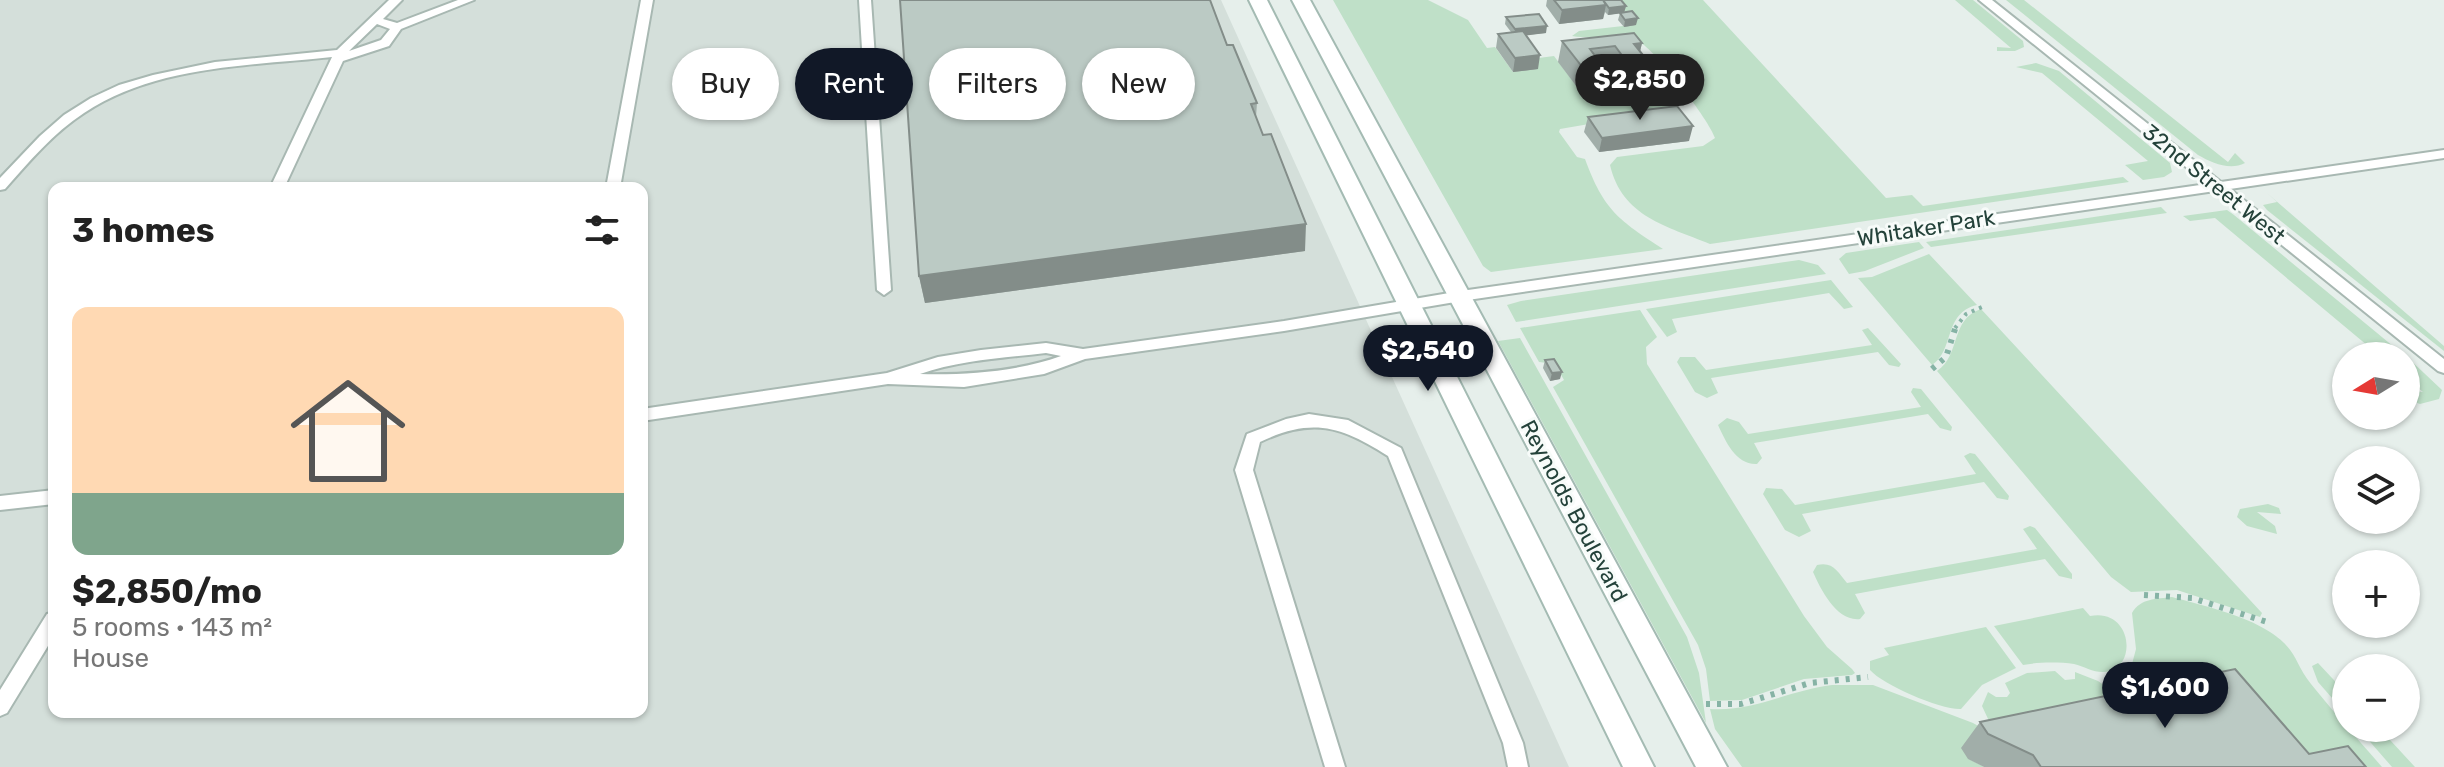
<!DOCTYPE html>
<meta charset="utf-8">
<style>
body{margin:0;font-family:Rubik,sans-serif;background:#f2f2f2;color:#222;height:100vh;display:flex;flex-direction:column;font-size:30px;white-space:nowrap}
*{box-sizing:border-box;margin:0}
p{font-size:26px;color:#767676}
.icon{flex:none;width:44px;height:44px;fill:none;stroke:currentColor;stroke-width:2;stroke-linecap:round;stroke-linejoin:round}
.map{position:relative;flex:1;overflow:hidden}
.side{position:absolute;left:48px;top:182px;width:600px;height:536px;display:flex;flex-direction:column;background:#fff;border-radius:16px;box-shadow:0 2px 6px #0004}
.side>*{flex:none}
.banner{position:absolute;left:672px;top:48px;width:760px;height:72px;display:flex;gap:16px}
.needle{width:52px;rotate:259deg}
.fabs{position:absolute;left:2332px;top:342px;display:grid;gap:16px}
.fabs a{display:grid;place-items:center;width:88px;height:88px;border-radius:50%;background:#fff;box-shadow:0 2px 6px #0004;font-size:40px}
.price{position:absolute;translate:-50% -68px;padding:0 18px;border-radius:28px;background:#111827;color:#fff;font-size:26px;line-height:52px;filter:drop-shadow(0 2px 4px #0008)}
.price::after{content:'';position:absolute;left:50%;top:48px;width:24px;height:18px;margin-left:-12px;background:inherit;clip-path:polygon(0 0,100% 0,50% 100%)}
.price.selected{background:#222;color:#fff}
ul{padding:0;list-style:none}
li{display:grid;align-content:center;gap:16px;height:424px;padding:0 24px}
li span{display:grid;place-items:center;height:248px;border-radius:16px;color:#555}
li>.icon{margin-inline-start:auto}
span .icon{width:144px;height:144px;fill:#fffc;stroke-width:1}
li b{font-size:34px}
h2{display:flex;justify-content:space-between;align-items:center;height:96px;padding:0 24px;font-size:34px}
.tag{padding:0 28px;border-radius:36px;background:#fff;box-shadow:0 2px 6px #0004;font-size:28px;line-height:72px}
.tag.selected{background:#111827;color:#fff}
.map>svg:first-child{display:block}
.built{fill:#d4dfda;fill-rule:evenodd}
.green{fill:#bfe0c8}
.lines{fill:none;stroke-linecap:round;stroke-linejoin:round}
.lane-casing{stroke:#a8b8b2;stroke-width:4}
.secondary-casing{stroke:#a4bbb3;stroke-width:4}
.path-far1{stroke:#86b3a5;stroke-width:4;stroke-dasharray:3 5;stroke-linecap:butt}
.path{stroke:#86b3a5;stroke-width:6;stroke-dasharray:4 7;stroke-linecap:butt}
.lane{fill:#fff;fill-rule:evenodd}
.secondary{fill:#fff;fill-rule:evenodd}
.wall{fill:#a1aea9}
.shaded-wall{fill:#838d89}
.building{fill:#bbcac4;stroke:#838d89;stroke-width:2}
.labels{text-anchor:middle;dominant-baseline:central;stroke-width:6;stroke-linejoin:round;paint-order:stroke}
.street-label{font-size:22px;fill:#24423a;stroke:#f7fbf9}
</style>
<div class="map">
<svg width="2444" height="767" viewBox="0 0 2444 767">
<rect width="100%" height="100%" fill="#e6efeb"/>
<!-- built -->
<path class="built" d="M0 0H1221L1569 767H0ZM54 188H642V712H54Z"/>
<!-- green -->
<path class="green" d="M1333 0H1428L1468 20 1487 48 1495 47 1513 72 1531 59 1554 56 1589 103 1664 94 1631 52 1646 59 1672 95 1675 101 1665 111 1560 129 1559 132 1577 157 1585 159C1604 211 1619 220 1663 249L1491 272 1483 266Z
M1613 0H1703L1886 198 1912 195 1923 206 2123 177 2129 182 1710 244C1667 226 1622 217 1610 165L1617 157 1703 146 1715 138C1710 121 1654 48 1639 42 1616 33 1595 40 1572 36L1579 31 1623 26 1624 19 1619 14 1623 13Z
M1955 0H1973L2023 41 2024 47 2015 51H1997V47L2011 48Z
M2006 0H2024L2228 162 2235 153 2245 163C2230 171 2212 163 2198 155Z
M2036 63 2059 71 2170 163 2172 172 2164 177 2143 180 2125 165 2148 161 2042 73 2016 67Z
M2267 193 2444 346V351L2267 210 2263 205 2277 202Z
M2161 207 2167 213 1931 247 1926 242Z
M2227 210 2234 215 2405 356H2380L2215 218 2190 221 2183 216Z
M1919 242 1924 248 1865 271 1849 274 1839 259 1846 253Z
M1929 254 1977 305C1943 313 1955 350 1932 365L1858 278 1872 277Z
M1799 260 1818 265 1826 274 1516 322 1507 305 1521 301Z
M1831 280 1853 307 1844 309 1829 293 1672 319 1677 332 1667 337 1646 309Z
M1981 309 2262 613 2260 617 2177 590 2131 592 2111 577 1937 371C1961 355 1950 319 1981 309Z
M1640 310 1657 337 1646 347 1647 364 1804 616 1827 647 1852 669 1855 673 1852 675 1804 679 1742 700 1710 701 1706 669 1698 645 1553 387 1564 380 1555 364 1539 362 1520 328Z
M1868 328 1901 364 1899 367 1889 365 1878 352 1711 378 1718 393 1707 398 1695 392 1677 362 1680 357H1695L1706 370 1872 345 1862 330Z
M1520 338 1687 637 1699 673 1706 723 1498 341Z
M2406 356 2442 390 2439 399 2420 404 2406 399V390L2423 392 2406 378Z
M1913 388 1921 389 1952 427 1951 431 1940 428 1928 414 1754 443 1762 458 1757 464C1736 465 1726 442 1718 425L1727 418 1739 422 1748 434 1921 407 1911 392Z
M1970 453 1975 454 2009 496 2008 500 1997 498 1984 482 1802 514 1811 531 1799 537 1785 530 1763 494 1766 488 1782 489 1795 505 1976 474 1964 456Z
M2268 504 2279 508 2281 514 2257 512 2275 526 2277 534 2247 526 2237 517 2240 509Z
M2030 526 2035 528 2072 574V579L2059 576 2045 559 1855 594 1865 613 1860 619C1837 622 1821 590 1813 572L1817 565C1833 561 1838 572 1847 583L2037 549 2023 529Z
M2172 597C2204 606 2242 614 2270 632 2298 650 2294 663 2311 684 2335 714 2357 738 2382 767H2271L2129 691 2128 679 2136 649 2132 613C2141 598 2156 599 2172 597Z
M2083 608 2090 616C2130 608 2138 662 2110 671 2097 675 2086 667 2074 664 2059 662 2038 662 2023 665L1994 626Z
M1986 627 2016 668 1982 685 1961 709C1941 710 1883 685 1870 670V661L1889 655 1884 648Z
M2318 663 2346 693V714L2318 682 2312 666Z
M2055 671 2065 680 2075 679V672L2098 681 2118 695 1989 721 1982 706 1988 692 1996 697H2007L2010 693 2005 683 2027 673Z
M1832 685H1873L1973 723 1980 727 1969 759 1984 767H1742L1715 729 1710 709C1753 712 1790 690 1832 685Z
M2358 728H2379L2415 767H2392Z"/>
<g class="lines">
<defs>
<path id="lane" d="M389 0H402L383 19 397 23 458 0H474L401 29 389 46 343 61 284 188H270L332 57C250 66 156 65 84 113 53 133 29 162 5 189L0 190V178L40 136 64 115 91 98 119 85 153 75 215 62 337 50ZM377 24 390 29 381 40 349 51Z
M641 0H653L620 188H606Z
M859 0H871L891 290 884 295 877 290Z
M1979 0H1992L2221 182 2444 150V158L2230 189 2444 359V373L2438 371 2215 191 1461 301 1284 331 1085 359 1044 374 964 387 888 384 642 421V409L887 373 938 357 981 350 1046 343 1083 349 1284 321 1461 291 2207 184ZM1046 353 1061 356C1016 372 967 375 920 374 960 360 1004 358 1046 353Z
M1309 414 1348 420 1401 448 1523 743 1528 767H1508L1503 743 1388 456C1341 426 1312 417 1260 442L1253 470 1345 767H1325L1235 470 1247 434 1286 419Z
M54 490V504L0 510V496Z
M54 612V636L7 713 0 716V690L47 614Z"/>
<path id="secondary" d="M1249 0H1267L1654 767H1623Z
M1292 0H1310L1727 767H1696Z"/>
</defs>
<!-- lane casing -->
<use href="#lane" class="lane-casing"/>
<!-- secondary casing -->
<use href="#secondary" class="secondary-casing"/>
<!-- path-far1 -->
<path class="path-far1" d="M1955 328 1966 314 1982 307"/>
<!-- path -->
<path class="path" d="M1932 369 1946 357 1956 326
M2144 595 2192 598 2270 623
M1706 704H1741L1810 683 1868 677"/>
<!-- lane -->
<use href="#lane" class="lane"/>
<!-- secondary -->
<use href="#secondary" class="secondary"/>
</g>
<!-- wall -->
<path class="wall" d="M1547 0H1621L1626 6 1624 12 1636 25 1624 27 1618 20 1620 13 1608 15 1605 12 1603 19 1559 24 1546 6Z
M1506 17 1546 33 1526 35 1538 69 1513 72 1496 48 1498 34 1511 32 1505 24Z
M1562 41 1642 43 1640 52 1659 75 1653 95 1633 98 1610 67H1604L1613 80 1608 100 1589 103 1558 62Z
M1227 45 1257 103 1256 117 1305 251 925 303 919 276Z
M1588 117 1689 141 1599 152 1584 132Z
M1545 360 1560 379 1550 381 1543 368Z
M1980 722 2309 754 2366 767H1984L1968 759 1961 748Z"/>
<!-- shaded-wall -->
<path class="shaded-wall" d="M1606 5 1603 19 1559 24 1562 10Z
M1626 6 1624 13 1608 15 1609 8Z
M1638 18 1636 25 1624 27 1625 20Z
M1547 26 1546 33 1514 37 1515 29Z
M1642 43 1637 63 1634 44Z
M1540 55 1538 69 1513 72 1515 58Z
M1613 80 1608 100 1589 103 1594 82Z
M1693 126 1689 141 1599 152 1602 138Z
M1306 224 1305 251 925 303 919 276Z
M1562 372 1560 379 1550 381 1552 373Z"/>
<!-- building -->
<path class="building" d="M900 0H1210L1227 45H1233L1257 103 1251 104 1263 135 1271 134 1306 224 919 276Z
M1554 0H1603L1606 5 1562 10Z
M1603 0H1621L1626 6 1609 8Z
M1632 11 1638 18 1625 20 1620 13Z
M1539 14 1547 26 1515 29 1506 17Z
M1523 31 1540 55 1515 58 1498 34Z
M1634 33 1642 43 1634 44 1659 75 1638 77 1615 46 1590 49 1613 80 1594 82 1562 41Z
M1677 106 1693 126 1602 138 1588 117Z
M1554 359 1562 372 1552 373 1545 360Z
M2235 669 2309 754 2348 746 2366 767H2041L2033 755 1988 734 1980 722Z"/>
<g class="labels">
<!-- street labels -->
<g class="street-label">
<text transform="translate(2214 184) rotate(39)">32nd Street West</text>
<text transform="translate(1926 228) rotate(-9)">Whitaker Park</text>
<text transform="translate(1574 511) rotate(62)">Reynolds Boulevard</text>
</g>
</g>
</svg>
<div class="fabs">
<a><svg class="needle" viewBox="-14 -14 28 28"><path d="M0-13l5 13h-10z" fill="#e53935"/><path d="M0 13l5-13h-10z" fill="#767676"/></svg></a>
<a><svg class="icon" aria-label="layers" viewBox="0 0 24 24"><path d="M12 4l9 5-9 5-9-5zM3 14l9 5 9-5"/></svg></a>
<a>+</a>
<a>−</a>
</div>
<b class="price selected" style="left:1640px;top:122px">$2,850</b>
<b class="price" style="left:1428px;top:393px">$2,540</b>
<b class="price" style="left:2165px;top:730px">$1,600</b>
<div class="banner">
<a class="tag">Buy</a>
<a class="tag selected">Rent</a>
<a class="tag">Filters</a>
<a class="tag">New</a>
</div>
<section class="side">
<h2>3 homes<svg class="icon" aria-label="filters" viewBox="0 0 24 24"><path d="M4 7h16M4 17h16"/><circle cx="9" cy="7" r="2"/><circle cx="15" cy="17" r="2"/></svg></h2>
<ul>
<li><span style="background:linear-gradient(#ffd9b3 75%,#7fa58c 0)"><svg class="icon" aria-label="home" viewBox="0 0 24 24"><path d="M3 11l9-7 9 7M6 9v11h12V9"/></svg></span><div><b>$2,850/mo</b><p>5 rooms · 143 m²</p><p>House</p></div></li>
</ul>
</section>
</div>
